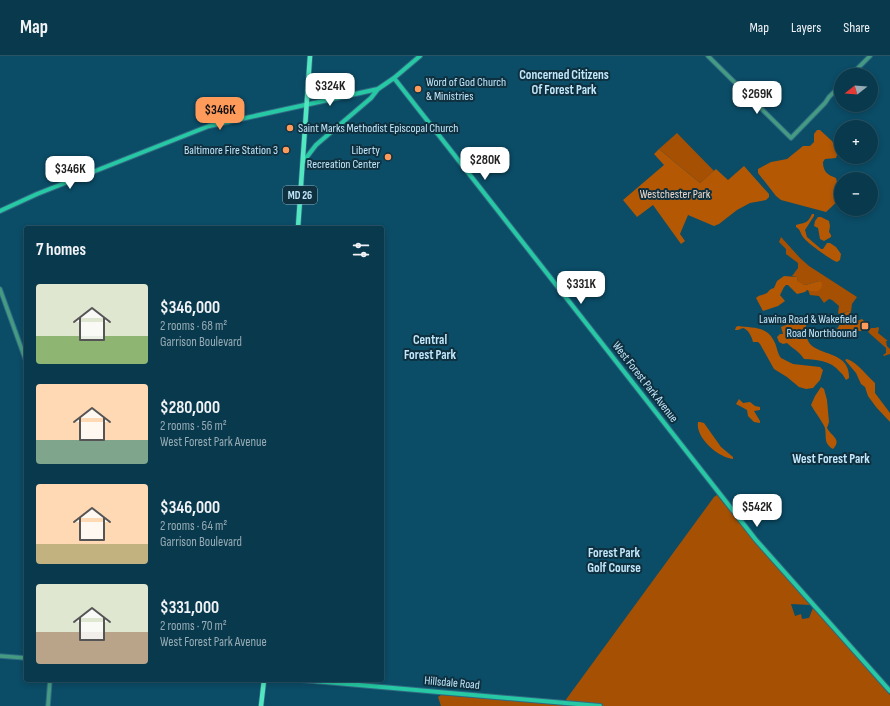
<!DOCTYPE html>
<meta charset="utf-8">
<style>
body{margin:0;font-family:"Sofia Sans Condensed",sans-serif;background:#164456;color:#f1f3f6;height:100vh;display:flex;flex-direction:column;font-size:15px;white-space:nowrap}
*{box-sizing:border-box;margin:0}
p{font-size:13px;color:#98acb5}
.icon{flex:none;width:22px;height:22px;fill:none;stroke:currentColor;stroke-width:2;stroke-linecap:round;stroke-linejoin:round}
.map{position:relative;flex:1;overflow:hidden}
.side{position:absolute;left:24px;top:170px;width:360px;height:456px;display:flex;flex-direction:column;background:#08394c;border-radius:4px;box-shadow:0 2px 6px #0003,0 0 0 1px #295364}
.side>*{flex:none}
.needle{width:26px;rotate:253deg}
.controls{position:absolute;left:834px;top:12px;display:grid;gap:8px}
.controls a{display:grid;place-items:center;width:44px;height:44px;border-radius:50%;background:#08394c;box-shadow:0 2px 6px #0003,0 0 0 1px #295364;font-size:20px}
.price{position:absolute;translate:-50% -34px;padding:0 9px;border-radius:8px;background:#fff;color:#222;font-size:13px;line-height:26px;filter:drop-shadow(0 1px 2px #0008)}
.price::after{content:'';position:absolute;left:50%;top:24px;width:12px;height:9px;margin-left:-6px;background:inherit;clip-path:polygon(0 0,100% 0,50% 100%)}
.price.on{background:#ff9b5a;color:#111}
ul{padding:0;list-style:none}
li{display:flex;align-items:center;gap:12px;height:100px;padding:0 12px}
li span{display:grid;place-items:center;flex:none;width:112px;height:80px;border-radius:4px;color:#555}
li>.icon{margin-inline-start:auto}
span .icon{width:48px;height:48px;fill:#fffc;stroke-width:1}
li b{font-size:17px}
h2{display:flex;justify-content:space-between;align-items:center;height:48px;padding:0 12px;font-size:17px}
header{display:flex;align-items:center;gap:24px;box-sizing:border-box;height:56px;padding:0 20px;background:#08394c;border-bottom:1px solid #295364}
header strong{font-size:19px}
nav{display:flex;gap:22px;margin-inline-start:auto;font-size:14px}
.map>svg:first-child{display:block}
.green{fill:#a55003}
.forest{fill:#b45804}
.lines{fill:none;stroke-linecap:round;stroke-linejoin:round}
.tertiary-casing{stroke:#306b84;stroke-width:5.5}
.secondary-casing{stroke:#306b84;stroke-width:6}
.primary-casing{stroke:#306b84;stroke-width:6}
.tertiary{stroke:#459b82;stroke-width:3.5}
.secondary{stroke:#26c9a4;stroke-width:4}
.primary{stroke:#52e7c0;stroke-width:4.5}
.poi-dot{fill:#ff9b5a;stroke:#0f303f;stroke-width:1.5}
.labels{text-anchor:middle;dominant-baseline:central;stroke-width:4;stroke-linejoin:round;paint-order:stroke}
.shield{fill:#0f303f;stroke:#8cb0c3;stroke-width:1}
.shield-label{font-size:11px;font-weight:bold;fill:#c2e7fb}
.poi-label{font-size:12px;fill:#c2e7fb;stroke:#0f303f;text-anchor:end}
.park-label{font-size:12px;fill:#f4dbcc;stroke:#0f303f}
.street-label{font-size:12px;fill:#c2e7fb;stroke:#0f303f}
.neighbourhood-label{font-size:13px;font-weight:bold;fill:#c2e7fb;stroke:#0f303f}
</style>
<header>
<strong>Map</strong>
<nav><a>Map</a><a>Layers</a><a>Share</a></nav>
</header>
<div class="map">
<svg width="890" height="650" viewBox="0 0 890 650">
<rect width="100%" height="100%" fill="#0b4c66"/>
<!-- green -->
<path class="green" d="M677 77 714 115 700 127 659 93Z
M781 181 800 202 809 210 857 241 852 248 851 256 850 255 839 258 838 257 839 250 832 244 829 243 824 247 819 240 810 239 808 234 816 235 819 225 805 229 798 227 797 221 792 220 798 212V207L786 198V193L779 186Z
M878 271 879 272 878 277 888 285H886L887 290 890 293V298L884 300 883 299 886 297V292L868 276 871 272H875Z
M717 439 754 485 810 549 791 548 795 560 801 558 802 563 809 562 813 552 890 639V650H441L438 641 441 639 562 649 714 441Z"/>
<!-- forest -->
<path class="forest" d="M817 74H820L832 85 838 96 836 102 825 103 823 106C823 116 828 119 836 122L838 130H841V142L826 156 781 144 776 140 758 117V113L771 106 787 103 803 90H810L814 86V78Z
M659 93 700 127 716 113 728 124 744 110 769 138V141L766 144 750 147 737 154 719 168 714 170 688 159 680 178 685 185 681 188 653 149 637 161 623 144 664 109 654 98Z
M812 158H814V160L805 174 807 181 821 193H823L827 187H830L836 191 841 198 840 204 837 206C831 204 807 187 803 181 800 177 801 174 796 171V169C806 166 807 168 812 158Z
M818 161H821L829 165 830 170 829 176 831 179V181L824 185 820 183 818 172 814 170 815 165Z
M784 220 797 221 798 226 805 229 819 225 822 227C823 237 813 236 807 234L805 236 797 238 788 229H786L784 231 780 239 785 245 778 250 763 255 756 242C759 239 764 239 767 237 770 234 770 233 774 232L777 225Z
M850 255 852 260 856 262 857 265 862 263 867 268 861 275H858L854 279H850L844 275H839L837 273 844 262V257Z
M793 266H801L807 267 804 275C807 280 807 285 811 289 824 300 850 297 849 322L846 324C844 321 843 318 840 316 830 304 818 304 804 303 799 295 793 293 787 287L783 288 779 286 777 281 780 278H783L781 271Z
M738 270C752 272 767 270 774 285 777 290 777 297 781 302L793 308 820 311 823 314 820 324 813 332 806 333 799 331 787 321 774 313 760 288 758 286H753C752 281 748 273 743 272L738 274H735L736 271Z
M847 303C858 307 866 319 875 327V337L890 357V366L876 351 868 340 865 331 861 328 856 317 845 304Z
M821 331 824 333 827 344 829 366 827 372C832 381 842 383 833 393 821 386 829 377 823 368 819 361 815 356 811 349L815 340Z
M739 343 743 347 750 346 755 350 760 351V354L754 355 760 365V367L754 366 748 360 747 354 736 348Z
M698 366H700L704 367 721 391 733 401V403C719 402 695 382 698 366Z
M762 441 776 452 777 457 770 463 760 455 762 450Z"/>
<g class="lines">
<defs>
<path id="tertiary" d="M708 0 791 82 825 47 829 41 841 29
M851 19 870 0
M0 233 26 305
M0 600 26 602
M48 650 50 624"/>
<path id="secondary" d="M394 22 756 484 890 635
M303 106 316 89 371 42 378 33
M0 155 37 138 209 70 378 33 394 22 420 0
M302 624 600 650"/>
<path id="primary" d="M298 172 310 0
M261 650 264 624"/>
</defs>
<!-- tertiary casing -->
<use href="#tertiary" class="tertiary-casing"/>
<!-- secondary casing -->
<use href="#secondary" class="secondary-casing"/>
<!-- primary casing -->
<use href="#primary" class="primary-casing"/>
<!-- tertiary -->
<use href="#tertiary" class="tertiary"/>
<!-- secondary -->
<use href="#secondary" class="secondary"/>
<!-- primary -->
<use href="#primary" class="primary"/>
</g>
<!-- markers -->
<g class="poi-dot">
<circle cx="418" cy="33" r="4"/>
<circle cx="290" cy="72" r="4"/>
<circle cx="286" cy="94" r="4"/>
<circle cx="388" cy="101" r="4"/>
<rect x="861" y="266" width="8" height="8" rx="2"/>
</g>
<g class="labels">
<!-- shield labels -->
<rect class="shield" x="283" y="130" width="34" height="18" rx="3"/>
<g class="shield-label">
<text x="300" y="139">MD 26</text>
</g>
<!-- poi labels -->
<g class="poi-label">
<text x="426" y="26" text-anchor="start">Word of God Church<tspan x="426" dy="14">&amp; Ministries</tspan></text>
<text x="298" y="72" text-anchor="start">Saint Marks Methodist Episcopal Church</text>
<text x="278" y="94">Baltimore Fire Station 3</text>
<text x="380" y="94">Liberty<tspan x="380" dy="14">Recreation Center</tspan></text>
<text x="857" y="263">Lawina Road &amp; Wakefield<tspan x="857" dy="14">Road Northbound</tspan></text>
</g>
<!-- park labels -->
<g class="park-label">
<text x="675" y="138">Westchester Park</text>
</g>
<!-- street labels -->
<g class="street-label">
<text transform="translate(645 326) rotate(52)">West Forest Park Avenue</text>
<text transform="translate(452 627) rotate(5)">Hillsdale Road</text>
</g>
<!-- neighbourhood labels -->
<g class="neighbourhood-label">
<text x="564" y="19">Concerned Citizens<tspan x="564" dy="15">Of Forest Park</tspan></text>
<text x="430" y="284">Central<tspan x="430" dy="15">Forest Park</tspan></text>
<text x="831" y="403">West Forest Park</text>
<text x="614" y="497">Forest Park<tspan x="614" dy="15">Golf Course</tspan></text>
</g>
</g>
</svg>
<div class="controls">
<a><svg class="needle" viewBox="-14 -14 28 28"><path d="M0-13l5 13h-10z" fill="#e53935"/><path d="M0 13l5-13h-10z" fill="#98acb5"/></svg></a>
<a>+</a>
<a>−</a>
</div>
<b class="price" style="left:330px;top:51px">$324K</b>
<b class="price" style="left:757px;top:59px">$269K</b>
<b class="price on" style="left:220px;top:75px">$346K</b>
<b class="price" style="left:485px;top:125px">$280K</b>
<b class="price" style="left:70px;top:134px">$346K</b>
<b class="price" style="left:581px;top:249px">$331K</b>
<b class="price" style="left:757px;top:472px">$542K</b>
<section class="side">
<h2>7 homes<svg class="icon" aria-label="filters" viewBox="0 0 24 24"><path d="M4 7h16M4 17h16"/><circle cx="9" cy="7" r="2"/><circle cx="15" cy="17" r="2"/></svg></h2>
<ul>
<li><span style="background:linear-gradient(#dfe7d0 65%,#8fb573 0)"><svg class="icon" aria-label="home" viewBox="0 0 24 24"><path d="M3 11l9-7 9 7M6 9v11h12V9"/></svg></span><div><b>$346,000</b><p>2 rooms · 68 m²</p><p>Garrison Boulevard</p></div></li>
<li><span style="background:linear-gradient(#ffd9b3 70%,#7fa58c 0)"><svg class="icon" aria-label="home" viewBox="0 0 24 24"><path d="M3 11l9-7 9 7M6 9v11h12V9"/></svg></span><div><b>$280,000</b><p>2 rooms · 56 m²</p><p>West Forest Park Avenue</p></div></li>
<li><span style="background:linear-gradient(#ffd9b3 75%,#c2b280 0)"><svg class="icon" aria-label="home" viewBox="0 0 24 24"><path d="M3 11l9-7 9 7M6 9v11h12V9"/></svg></span><div><b>$346,000</b><p>2 rooms · 64 m²</p><p>Garrison Boulevard</p></div></li>
<li><span style="background:linear-gradient(#dfe7d0 60%,#b9a48a 0)"><svg class="icon" aria-label="home" viewBox="0 0 24 24"><path d="M3 11l9-7 9 7M6 9v11h12V9"/></svg></span><div><b>$331,000</b><p>2 rooms · 70 m²</p><p>West Forest Park Avenue</p></div></li>
</ul>
</section>
</div>
